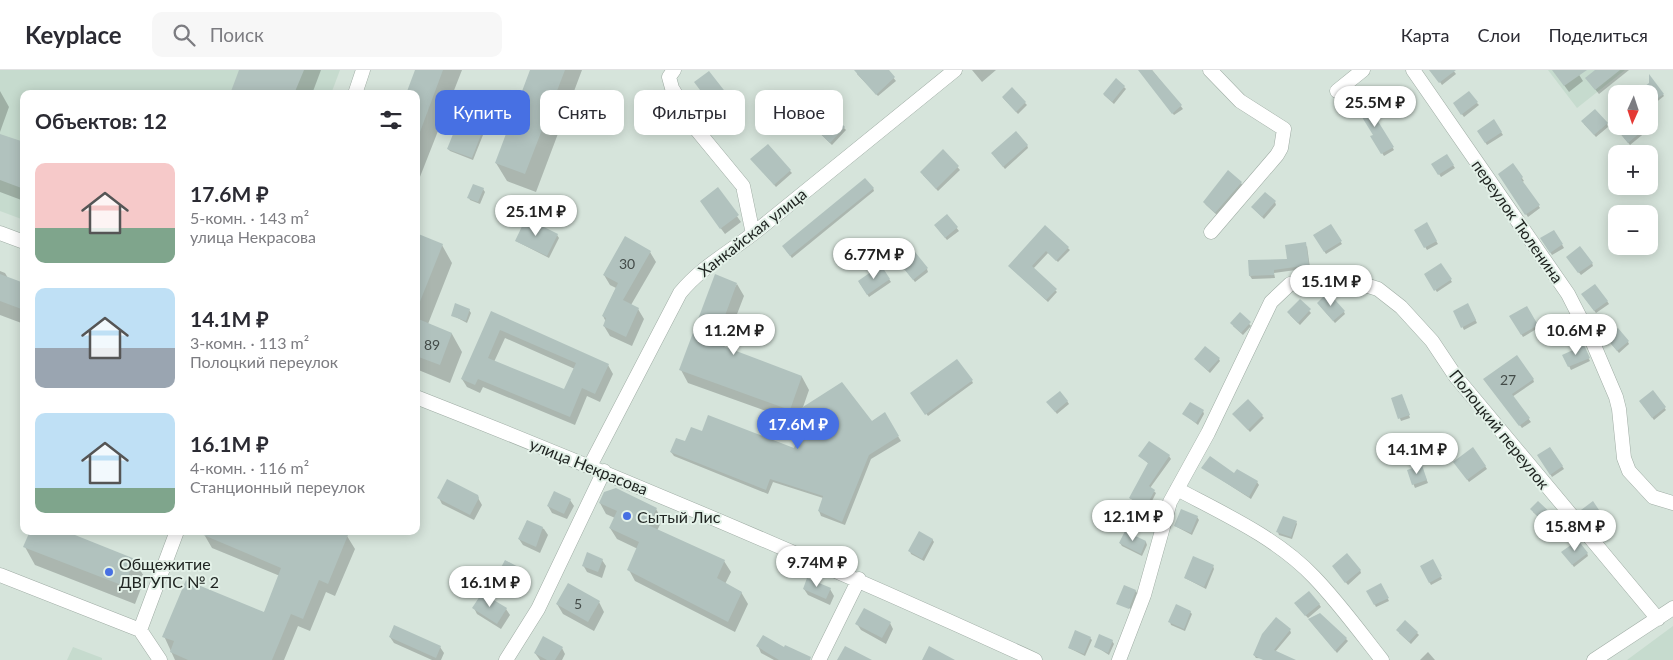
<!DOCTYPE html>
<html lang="ru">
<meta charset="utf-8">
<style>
body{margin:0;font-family:Lato,sans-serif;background:#f7f7f7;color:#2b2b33;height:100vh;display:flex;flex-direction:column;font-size:19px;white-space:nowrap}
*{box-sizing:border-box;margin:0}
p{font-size:16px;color:#7c7c81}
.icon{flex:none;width:28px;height:28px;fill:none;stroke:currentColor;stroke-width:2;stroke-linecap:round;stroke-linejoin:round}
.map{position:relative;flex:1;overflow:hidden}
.sheet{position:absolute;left:20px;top:20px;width:400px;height:445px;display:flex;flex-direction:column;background:#fff;border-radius:10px;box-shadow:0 2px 12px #0003}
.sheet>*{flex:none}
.hud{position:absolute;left:435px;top:20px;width:475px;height:45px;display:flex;gap:10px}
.needle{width:32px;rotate:183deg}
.buttons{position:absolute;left:1608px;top:15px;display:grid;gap:10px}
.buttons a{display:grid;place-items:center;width:50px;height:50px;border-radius:10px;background:#fff;box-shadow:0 2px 12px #0003;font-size:25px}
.price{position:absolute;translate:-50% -42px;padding:0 11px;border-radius:18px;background:#fff;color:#222;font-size:16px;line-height:32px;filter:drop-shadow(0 1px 2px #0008)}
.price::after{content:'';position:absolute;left:50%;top:30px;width:15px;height:11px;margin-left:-8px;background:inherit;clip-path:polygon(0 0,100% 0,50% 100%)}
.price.selected{background:#4770e3;color:#fff}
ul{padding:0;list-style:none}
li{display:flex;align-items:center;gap:15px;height:125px;padding:0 15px}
li span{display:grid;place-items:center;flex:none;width:140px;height:100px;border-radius:10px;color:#555}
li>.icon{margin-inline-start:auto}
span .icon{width:60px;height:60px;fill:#fffc;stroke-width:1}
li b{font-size:21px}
h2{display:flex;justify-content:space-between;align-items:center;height:60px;padding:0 15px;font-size:21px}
.tag{padding:0 18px;border-radius:10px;background:#fff;box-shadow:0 2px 12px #0003;font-size:18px;line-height:45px}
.tag.selected{background:#4770e3;color:#fff}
header{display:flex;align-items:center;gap:30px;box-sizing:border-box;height:70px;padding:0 25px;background:#fff;border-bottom:1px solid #e1e1e2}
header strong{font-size:24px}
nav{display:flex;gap:28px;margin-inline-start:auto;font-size:18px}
.search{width:350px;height:45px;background:#f7f7f7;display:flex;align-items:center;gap:12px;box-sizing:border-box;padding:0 18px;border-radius:10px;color:#7c7c81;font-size:19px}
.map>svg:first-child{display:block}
.built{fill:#c6dbce}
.shadow{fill:#0003;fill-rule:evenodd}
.building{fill:#b1c2be;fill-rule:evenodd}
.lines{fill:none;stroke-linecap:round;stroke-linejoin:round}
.minor-casing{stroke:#9faca4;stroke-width:15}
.minor{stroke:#fff;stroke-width:14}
.poi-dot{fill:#4770e3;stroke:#e3f1e8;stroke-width:2}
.labels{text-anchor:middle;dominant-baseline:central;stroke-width:4;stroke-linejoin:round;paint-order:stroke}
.number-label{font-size:14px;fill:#444c49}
.street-label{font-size:16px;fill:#202522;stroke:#e3f1e8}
.poi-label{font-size:16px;fill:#202522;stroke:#e3f1e8;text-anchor:start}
</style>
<header>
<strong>Keyplace</strong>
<div class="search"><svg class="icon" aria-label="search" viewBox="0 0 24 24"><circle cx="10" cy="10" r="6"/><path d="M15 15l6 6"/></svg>Поиск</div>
<nav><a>Карта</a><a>Слои</a><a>Поделиться</a></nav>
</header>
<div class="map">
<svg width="1673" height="590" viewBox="0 0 1673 590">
<rect width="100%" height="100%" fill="#d6e4db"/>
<!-- built -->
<path class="built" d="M0 0H340L331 24H24V150L0 141Z
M1548 0H1625L1577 38Z
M1673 556V590H1627Z
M73 577 102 588V590H67Z"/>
<!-- shadow -->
<path class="shadow" d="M241 0H321L312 24H231Z
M418 0H462L416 117V24Z
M531 0H582L536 122 507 111 496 93Z
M857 0H887L896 11 878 26 857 4Z
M972 0H996L982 12Z
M1139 0H1152L1183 39 1174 45Z
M1432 0H1453L1456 4 1442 15Z
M1553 0H1576L1583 11 1569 22Z
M1597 0H1629L1599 24 1590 13Z
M709 3 728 28 714 38 697 15Z
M1124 17 1126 19 1114 34 1104 25Z
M0 21 9 37 0 62Z
M1662 23 1664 26 1649 38V24Z
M1003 28 1025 33 1027 35 1018 44Z
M1369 33 1379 50 1377 51 1394 80 1384 86 1372 67 1374 65Z
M1477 33 1479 35 1464 47 1456 36Z
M805 49 844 58 846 60 832 75Z
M1494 51 1503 65 1487 75 1478 61Z
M1584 54H1607L1608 57 1596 67Z
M1643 56 1647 61 1630 75 1619 62Z
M484 58 485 60 473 90 450 81 448 79Z
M0 65 24 74V131L0 122Z
M1027 75 1028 78 1005 99 994 86Z
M943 81 960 100 938 121 923 105Z
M1447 86 1455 98 1441 107 1433 95Z
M754 92 790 101 792 103 776 117Z
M1513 95 1524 111 1522 112 1540 138 1528 147 1499 104Z
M1241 113 1243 116 1217 145 1206 135 1204 132Z
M873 118 874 121 792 188 785 179Z
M483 119 485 122 480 134 470 130 469 128Z
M718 119 741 152 725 164 705 137Z
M1275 132 1276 135 1264 149 1253 138Z
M947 146 959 161 947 170 937 158Z
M1426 154 1438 174 1427 180 1415 160Z
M1330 156 1342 174 1326 184 1314 165Z
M1045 157 1070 180 1058 192 1048 183 1033 199 1057 222 1048 232 1009 196Z
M1554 161 1564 178 1552 185 1542 169Z
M416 165 442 175 452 193 428 254 452 264 462 282 450 313 416 299Z
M557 165 559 168 549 188 516 171Z
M1307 176 1310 198 1274 203 1275 208 1252 209 1250 206 1288 190Z
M650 182 656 192 631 235 638 239 644 249 632 276 610 266 604 256 606 252 603 246 616 218 610 215 604 205Z
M1569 190 1592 193 1593 196 1581 205Z
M1441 195 1452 212 1437 222 1425 205Z
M881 197 891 212 869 227 859 212Z
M903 197 927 199 928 202 915 212Z
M0 201 5 203 8 208 24 214V254L0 245Z
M737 214 744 226 724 278 802 307 809 320 802 340 871 352 884 344 901 371 871 389 845 455 821 446 819 441 823 428 773 412 768 424 674 386 671 382 702 363 795 380 808 350 799 346 797 352 688 313 681 300Z
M1584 227 1607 231 1609 234 1596 243Z
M1300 231 1311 243 1300 255 1290 245Z
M1468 235 1477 253 1464 260 1455 242Z
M1320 236 1344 242 1345 244 1335 253Z
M1526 238 1538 258 1523 267 1511 247Z
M469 240 471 243 467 253 452 245Z
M492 243 608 295 613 304 600 332 587 326 575 355 483 317 480 323 467 317 462 309ZM505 268 575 299 565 320 494 292Z
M1240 244 1251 256 1243 265 1233 256Z
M1609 271 1628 272 1629 274 1619 283Z
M1583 277 1590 291 1571 300 1564 286Z
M1195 289H1219L1220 291 1210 303Z
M1533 309 1534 312 1512 327 1531 352 1522 358 1486 312Z
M972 311 973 313 928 346 913 326Z
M1653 322 1666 340 1654 350 1642 334Z
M1403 328 1410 348 1401 351 1392 329Z
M1067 331 1069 334 1057 344 1050 335Z
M1203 341 1204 344 1198 355 1184 344Z
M1262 346 1264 348 1250 362 1236 347Z
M1550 378 1564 399 1552 407 1539 386Z
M1140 386H1169L1171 389 1150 418 1156 423 1148 439 1130 428 1149 394Z
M1456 394 1485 396 1487 399 1469 412Z
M1203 398 1257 412 1259 415 1251 429Z
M1422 399 1428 413 1415 418 1408 401Z
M477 426 482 435 474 450 442 434 439 428Z
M570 430 574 436 567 449 552 443 548 436Z
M600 433 656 439 662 450 657 461 724 491 731 502 725 514 741 522 748 534 735 562 635 511 629 500 638 479 617 469 610 458 615 448 606 444Z
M1538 433 1556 451 1549 457 1533 442Z
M1584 443 1602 446 1604 449 1594 456Z
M1197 447 1199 450 1192 465 1175 456Z
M527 451 544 459 548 465 540 483 523 475 519 469Z
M1296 452 1297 454 1292 469 1279 465 1278 462Z
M1125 463 1146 472 1147 475 1142 486 1122 476 1120 473Z
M205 466H347L355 479 335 526 326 522 310 561 298 556 284 590H175L164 566 264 543 280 506 212 478Z
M932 469 934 472 924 491 911 484 910 481Z
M25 477 134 490 145 508 135 534 35 495Z
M1587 483 1588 486 1574 497 1565 485Z
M602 490 606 496 602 508 587 502 583 495Z
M506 491 524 501 527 507 520 521 502 511 498 505Z
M1432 491 1442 509 1431 515 1421 496Z
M1213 496 1214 499 1206 519 1185 508Z
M1335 499 1360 500 1361 503 1348 515Z
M1381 515 1389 531 1376 537 1368 521Z
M804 519H830L834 526 830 535 808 525Z
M1136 521 1137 523 1131 539 1118 533Z
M599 532 604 542 594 561 563 544 557 534Z
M1319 534 1321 537 1308 548 1297 536Z
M474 538 506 539 510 545 501 559 477 544Z
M1190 542 1192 544 1185 561 1171 555 1170 552Z
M1311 552 1346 569 1348 571 1337 583Z
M890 553 893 559 886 574 861 560 857 554Z
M1290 560 1291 563 1275 582 1281 590 1256 588 1254 585Z
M1399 563H1417L1419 565 1411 574Z
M390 567 440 577 444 583 441 590H432L394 573Z
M1090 568 1092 570 1085 586 1069 578Z
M1112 571 1114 574 1109 585 1095 576Z
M758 576 807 590H774L761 583Z
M562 578 565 584 562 590H540L535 583Z
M1428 582 1435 590H1420Z"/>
<!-- building -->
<path class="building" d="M239 0H304L294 24H230Z
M415 0H443L417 70 416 24H406Z
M530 0H565L525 104 495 93Z
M854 0H889L895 7 876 25Z
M1138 0H1152L1182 35 1172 44Z
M1429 0H1456L1439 13Z
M1552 0H1587L1564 16Z
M1595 0H1620L1595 20 1585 8Z
M709 1 727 24 712 36 694 12Z
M1649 4 1664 24 1649 34V24H1635L1649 13Z
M1116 8 1125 16 1112 32 1103 24Z
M1012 17 1026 32 1016 42 1002 27Z
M1469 21 1478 32 1461 45 1453 33Z
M818 30 845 57 830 73 802 46Z
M1369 31 1379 47 1376 48 1394 77 1381 84 1370 66 1373 65 1357 39Z
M1595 39 1608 53 1594 65 1581 51Z
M460 47 484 57 472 88 447 79Z
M1494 49 1502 62 1485 73 1477 61Z
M1614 56H1648L1628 73Z
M1016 61 1028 75 1003 97 991 83Z
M0 64 24 72V119L0 110Z
M768 74 791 100 774 115 750 89Z
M943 79 959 96 936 119 920 102Z
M1447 84 1454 95 1438 105 1431 94Z
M1513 93 1523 107 1521 109 1540 135 1525 145 1498 104Z
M1228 100 1242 112 1215 143 1203 132Z
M865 108 874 118 790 186 782 176Z
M473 114 484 118 478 132 467 128Z
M718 117 739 145 720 159 700 131Z
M1265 122 1276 131 1262 147 1251 137Z
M947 144 958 157 945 168 934 155Z
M526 148 558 164 547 186 515 171Z
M1427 152 1437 171 1424 178 1414 160Z
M1331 154 1342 171 1324 182 1313 165Z
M1045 155 1069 177 1056 191 1046 181 1032 196 1057 219 1046 230 1008 196Z
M1554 160 1563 174 1550 183 1540 168Z
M416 163 443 174 417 239H416Z
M625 166 651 181 623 230 639 238 626 267 603 256 606 248 602 246 618 213 603 205Z
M1306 172 1309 195 1274 200V205L1249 206 1248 190 1287 189 1285 175Z
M1580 176 1593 193 1578 203 1566 187Z
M915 182 928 198 913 210 900 194Z
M1441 193 1452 209 1434 221 1424 204Z
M881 195 890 209 867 225 858 211Z
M0 204 24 213V240L0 231Z
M715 204 737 213 715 273 802 306 790 340 679 300Z
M1595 214 1608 231 1594 241 1581 224Z
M1328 222 1345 241 1333 251 1317 233Z
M1300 229 1311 239 1298 253 1287 242Z
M455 233 470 239 466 251 451 246Z
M1468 233 1476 250 1461 258 1453 241Z
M1527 236 1538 255 1521 265 1509 246Z
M491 241 609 294 595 324 582 318 570 347 478 309 475 315 461 309ZM500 260 576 293 564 319 488 288Z
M1240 242 1251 252 1241 263 1230 253Z
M416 248 452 263 440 295 416 286Z
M1618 258 1629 271 1617 281 1606 268Z
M1584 275 1590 288 1568 297 1562 285Z
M1205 276 1220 288 1208 301 1194 289Z
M1517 285 1534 309 1512 324 1530 348 1519 356 1483 309Z
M957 289 973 310 925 345 910 323Z
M842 312 872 351 885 342 899 366 869 385 842 452 818 441 823 426 770 409 766 420 670 382 676 368 685 371 691 357 702 361 708 345 794 378 807 347 795 342Z
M1653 320 1666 337 1652 348 1639 331Z
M1060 321 1068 331 1055 342 1046 332Z
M1402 324 1410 345 1398 349 1391 328Z
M1248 329 1263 345 1248 360 1232 344Z
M1190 332 1204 340 1196 353 1182 344Z
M1149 371 1170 385 1149 416 1155 420 1146 437 1129 428 1148 393 1138 386Z
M1473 377 1486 396 1467 410 1453 392Z
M1550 377 1563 396 1550 405 1537 385Z
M1210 386 1234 403 1237 399 1258 411 1249 427 1201 398Z
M1422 395 1427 410 1412 415 1407 400Z
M447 409 478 425 479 428 470 445 437 428Z
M616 418 657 438 648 455 725 490 717 508 742 522 728 552 627 500 639 472 609 458 617 441 599 433 604 422Z
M554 421 571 429 564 444 547 436Z
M1538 431 1555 447 1547 455 1530 439Z
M1593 431 1603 446 1592 454 1581 440Z
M1181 439 1198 446 1191 463 1174 456Z
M1283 446 1297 451 1291 467 1276 462Z
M527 450 543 457 536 477 518 469Z
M30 461H65L135 489 124 516 23 477Z
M194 461H338L348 465 328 514 319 510 303 549 291 544 272 590H188L170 582 174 571 162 567 186 510 264 542 281 498Z
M919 461 933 469 922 489 908 481Z
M1125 461 1146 471 1141 484 1119 473Z
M1578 470 1588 483 1572 495 1561 482Z
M587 482 603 489 598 502 582 496Z
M1347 483 1361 500 1345 513 1332 496Z
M1193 486 1214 495 1204 517 1184 508Z
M1433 489 1442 506 1429 513 1420 496Z
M505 490 524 500 516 515 497 505Z
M807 508 831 518 826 529 803 519Z
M568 513 600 531 588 552 556 534Z
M1381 513 1389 528 1374 535 1366 521Z
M1124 515 1136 520 1129 539 1116 534Z
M1309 521 1320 534 1305 546 1294 533Z
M482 523 507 538 497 554 472 538Z
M1176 534 1191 541 1184 559 1168 552Z
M864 538 891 552 882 568 855 554Z
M1320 543 1347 568 1335 581 1308 549Z
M1276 547 1291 559 1274 580 1296 590H1263L1253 585 1262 564Z
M1405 550 1418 562 1409 572 1396 560Z
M394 555 441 576 436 588 389 567Z
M1075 560 1091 567 1084 584 1068 578Z
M1099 564 1113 570 1108 583 1094 577Z
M763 565 784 577 785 575 811 587 810 590H779L756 576Z
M543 566 563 577 555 590H547L534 583Z
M845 576 872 590H837Z
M929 576 955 590H922Z"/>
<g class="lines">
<defs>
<path id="minor" d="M674 0 669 7 672 18 696 59 743 116 753 164
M1210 0 1240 31 1284 59 1281 78 1277 85 1211 162
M1413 0 1568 224 1593 273 1616 327 1619 339 1624 388 1629 401 1653 427 1673 433
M1337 21 1363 0
M355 24 363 0
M0 163 24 172
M416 327C625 409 831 497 1035 590
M590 396 680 223C702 196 732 181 759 159 825 106 890 53 955 0
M1177 419C1224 444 1277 468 1314 507 1339 533 1360 562 1382 590
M0 505 140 560 160 590
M140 560 177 461
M506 590 538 539 604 401
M819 590 859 509
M1119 590 1144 525 1170 432 1208 363 1271 232 1290 214 1327 207 1343 208 1378 219 1401 237 1432 271 1456 307 1658 549
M1594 590 1673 538"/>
</defs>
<!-- minor casing -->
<use href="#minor" class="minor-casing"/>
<!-- minor -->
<use href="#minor" class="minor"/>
</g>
<!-- markers -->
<g class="poi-dot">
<circle cx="627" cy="446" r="5"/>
<circle cx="109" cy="502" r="5"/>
</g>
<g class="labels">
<!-- number labels -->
<g class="number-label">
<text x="627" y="193">30</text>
<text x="432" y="274">89</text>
<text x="1508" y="309">27</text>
<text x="578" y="533">5</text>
</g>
<!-- street labels -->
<g class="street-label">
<text transform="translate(1518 151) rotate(55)">переулок Тюленина</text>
<text transform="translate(752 162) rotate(-38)">Ханкайская улица</text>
<text transform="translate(1500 359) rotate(51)">Полоцкий переулок</text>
<text transform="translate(589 396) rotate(22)">улица Некрасова</text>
</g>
<!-- poi labels -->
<g class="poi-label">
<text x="637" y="446">Сытый Лис</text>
<text x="119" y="493">Общежитие<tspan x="119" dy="18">ДВГУПС № 2</tspan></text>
</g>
</g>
</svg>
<div class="buttons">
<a><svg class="needle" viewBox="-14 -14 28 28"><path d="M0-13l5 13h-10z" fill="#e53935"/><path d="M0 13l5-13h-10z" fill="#7c7c81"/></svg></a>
<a>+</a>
<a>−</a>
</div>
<b class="price" style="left:1375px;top:58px">25.5M ₽</b>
<b class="price" style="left:536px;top:167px">25.1M ₽</b>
<b class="price" style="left:874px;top:210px">6.77M ₽</b>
<b class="price" style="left:1331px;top:237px">15.1M ₽</b>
<b class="price" style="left:734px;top:286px">11.2M ₽</b>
<b class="price" style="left:1576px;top:286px">10.6M ₽</b>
<b class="price selected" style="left:798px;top:380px">17.6M ₽</b>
<b class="price" style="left:1417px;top:405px">14.1M ₽</b>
<b class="price" style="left:1133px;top:472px">12.1M ₽</b>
<b class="price" style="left:1575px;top:482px">15.8M ₽</b>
<b class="price" style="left:817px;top:518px">9.74M ₽</b>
<b class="price" style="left:490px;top:538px">16.1M ₽</b>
<div class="hud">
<a class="tag selected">Купить</a>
<a class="tag">Снять</a>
<a class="tag">Фильтры</a>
<a class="tag">Новое</a>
</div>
<section class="sheet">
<h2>Объектов: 12<svg class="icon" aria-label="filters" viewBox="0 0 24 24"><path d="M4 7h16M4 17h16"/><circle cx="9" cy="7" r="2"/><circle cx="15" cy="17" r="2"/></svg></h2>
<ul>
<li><span style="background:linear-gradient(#f6c9c9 65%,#7fa58c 0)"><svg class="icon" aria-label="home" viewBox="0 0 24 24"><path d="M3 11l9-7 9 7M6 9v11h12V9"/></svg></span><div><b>17.6M ₽</b><p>5-комн. · 143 m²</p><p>улица Некрасова</p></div></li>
<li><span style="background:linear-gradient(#bfe0f5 60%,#9aa5b1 0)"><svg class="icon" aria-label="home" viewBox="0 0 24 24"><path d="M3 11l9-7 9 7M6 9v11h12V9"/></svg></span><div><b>14.1M ₽</b><p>3-комн. · 113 m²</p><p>Полоцкий переулок</p></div></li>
<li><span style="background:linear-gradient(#bfe0f5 75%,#7fa58c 0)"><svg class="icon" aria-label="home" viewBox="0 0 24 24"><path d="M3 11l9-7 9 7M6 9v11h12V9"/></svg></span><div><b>16.1M ₽</b><p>4-комн. · 116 m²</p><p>Станционный переулок</p></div></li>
</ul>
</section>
</div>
